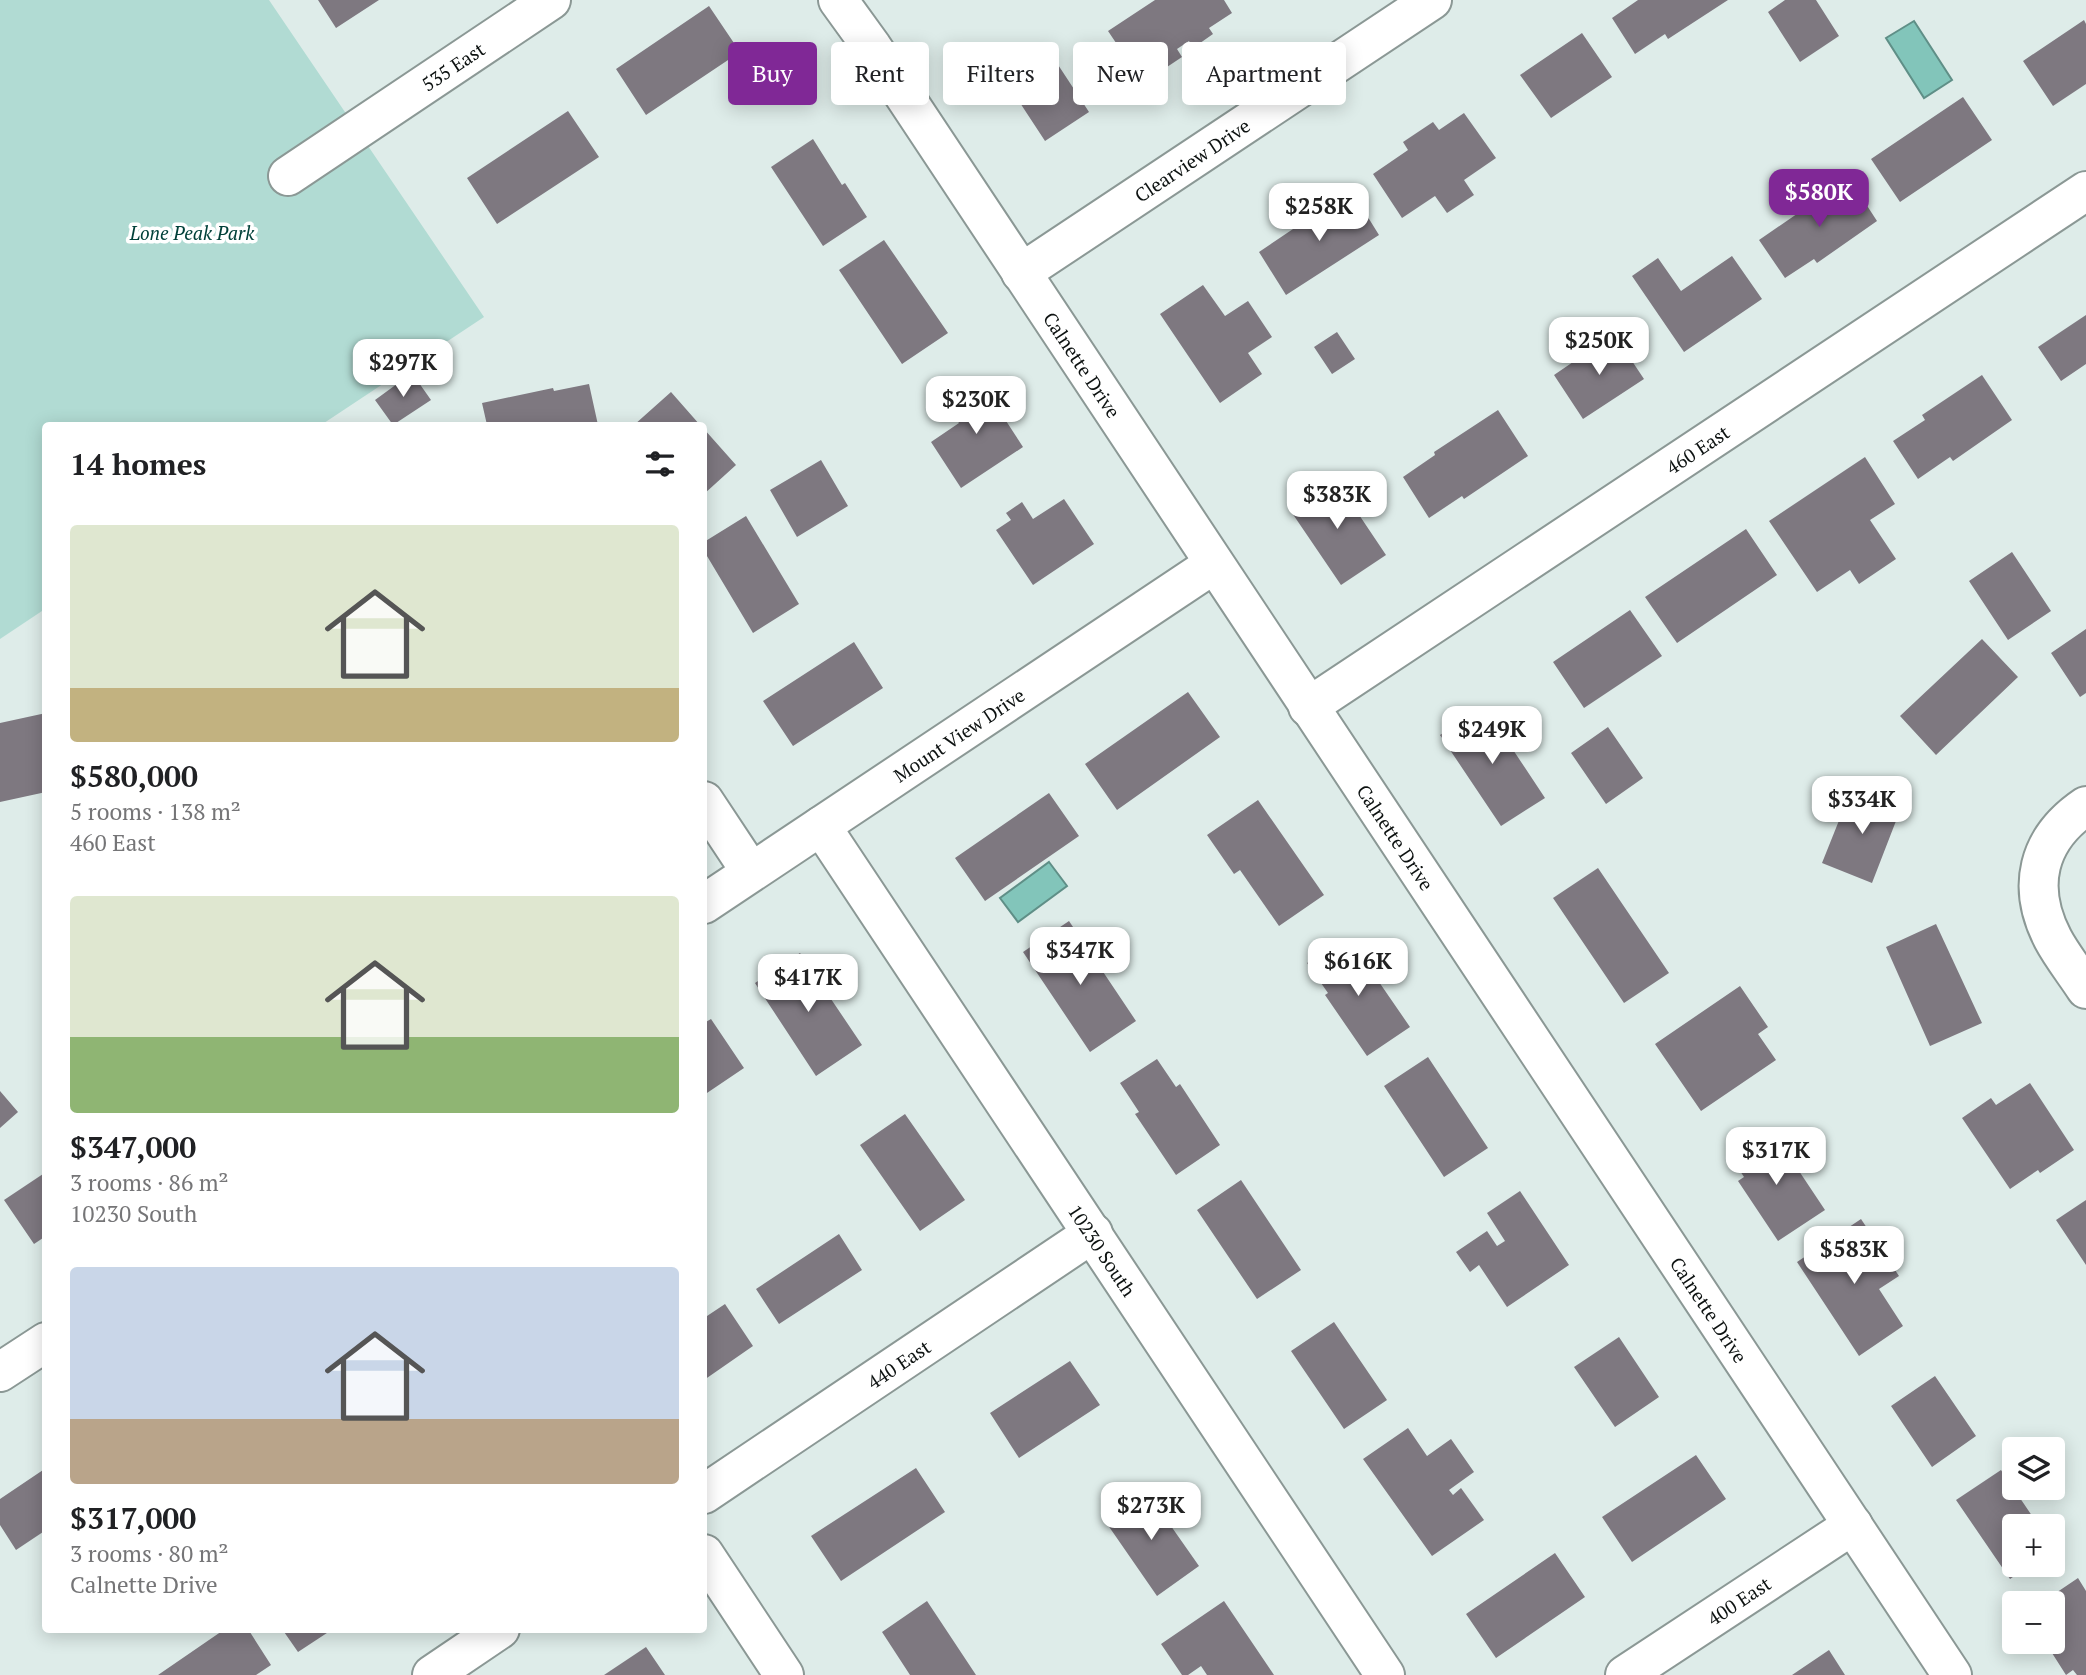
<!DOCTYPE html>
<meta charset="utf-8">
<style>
body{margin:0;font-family:"PT Serif",serif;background:#f6f6f6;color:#202124;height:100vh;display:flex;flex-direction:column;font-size:26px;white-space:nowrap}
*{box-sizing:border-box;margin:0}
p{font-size:23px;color:#757577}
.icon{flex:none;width:38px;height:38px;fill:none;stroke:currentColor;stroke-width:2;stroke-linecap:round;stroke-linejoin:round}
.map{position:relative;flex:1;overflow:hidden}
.drawer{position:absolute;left:42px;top:422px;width:665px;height:1211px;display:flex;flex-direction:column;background:#fff;border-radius:7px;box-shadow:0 4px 18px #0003}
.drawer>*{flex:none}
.guide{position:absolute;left:728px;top:42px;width:665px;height:63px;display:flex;gap:14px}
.buttons{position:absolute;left:2002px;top:1437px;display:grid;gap:14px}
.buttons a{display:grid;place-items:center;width:63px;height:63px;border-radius:7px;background:#fff;box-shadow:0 4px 18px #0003;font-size:35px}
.price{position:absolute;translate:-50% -60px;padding:0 16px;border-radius:14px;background:#fff;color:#222;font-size:23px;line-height:46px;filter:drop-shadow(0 2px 4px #0008)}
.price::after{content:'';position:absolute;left:50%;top:42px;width:21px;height:16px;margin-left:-10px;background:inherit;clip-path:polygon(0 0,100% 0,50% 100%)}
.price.active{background:#802896;color:#fff}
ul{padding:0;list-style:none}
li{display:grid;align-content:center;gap:14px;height:371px;padding:0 28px}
li span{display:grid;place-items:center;height:217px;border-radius:7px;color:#555}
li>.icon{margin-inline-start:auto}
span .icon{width:126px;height:126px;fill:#fffc;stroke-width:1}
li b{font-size:30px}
h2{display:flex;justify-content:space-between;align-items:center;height:84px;padding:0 28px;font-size:30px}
.tag{padding:0 24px;border-radius:7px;background:#fff;box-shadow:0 4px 18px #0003;font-size:24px;line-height:63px}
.tag.active{background:#802896;color:#fff}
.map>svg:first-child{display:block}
.green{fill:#b1dbd3}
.water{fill:#82c5ba;stroke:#5f8f87;stroke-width:2}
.building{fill:#7e7880}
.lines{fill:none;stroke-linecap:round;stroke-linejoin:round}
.minor-casing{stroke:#8b9895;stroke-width:42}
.minor{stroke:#fff;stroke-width:38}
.labels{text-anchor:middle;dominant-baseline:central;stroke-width:7;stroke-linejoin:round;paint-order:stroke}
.street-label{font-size:19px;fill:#0d1211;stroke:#fff}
.park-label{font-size:19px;font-style:italic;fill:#004039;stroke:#fff}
</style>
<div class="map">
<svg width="2086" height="1675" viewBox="0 0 2086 1675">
<rect width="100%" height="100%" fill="#deece9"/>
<!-- green -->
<path class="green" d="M0 0H269L484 317 321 425H46L45 609 0 639Z"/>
<!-- water -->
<path class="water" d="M1914 21 1952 80 1924 98 1886 38Z
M1049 862 1067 886 1018 922 1000 898Z"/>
<!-- building -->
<path class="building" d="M318 0H379L336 28Z
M1155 0H1224L1232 13 1209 28 1213 34 1193 48 1189 41 1177 49 1182 57 1143 83 1108 31Z
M1638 0H1728L1668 39 1665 34 1635 54 1612 18Z
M1785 0H1816L1839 36 1800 62 1768 12Z
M709 6 740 52 646 115 616 69Z
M2084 20 2086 24V84L2053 106 2023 61Z
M1582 33 1612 77 1551 118 1520 75Z
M1049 51 1089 112 1045 141 1005 80Z
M1963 97 1992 140 1900 202 1871 159Z
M568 111 599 157 497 224 467 178Z
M1464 113 1496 158 1464 180 1474 195 1447 213 1435 196 1402 218 1373 174 1408 150 1403 142 1433 122 1439 130Z
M813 139 842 185 845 183 867 217 823 246 771 167Z
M1849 178 1877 221 1817 263 1814 259 1785 278 1759 240Z
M1351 190 1379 235 1286 295 1259 252Z
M884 240 948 333 902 364 839 270Z
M1732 256 1762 299 1684 352 1632 276 1658 258 1681 291Z
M1203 285 1225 316 1248 301 1272 337 1248 353 1262 374 1220 403 1160 314Z
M2086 315V364L2061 381 2038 347Z
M1337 332 1355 359 1332 374 1314 347Z
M1614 334 1644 379 1583 419 1554 375Z
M412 373 431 400 393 425 375 400Z
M1982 375 2012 420 1953 461 1950 457 1918 479 1893 441 1925 420 1922 415Z
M980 381 1023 447 961 488 931 442 959 423 946 403Z
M589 384 598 425H487L482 403 553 388 554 391Z
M671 392 700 425H634Z
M1498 410 1528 456 1464 499 1462 496 1429 518 1403 477 1435 455 1434 452Z
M704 429 736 465 704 494Z
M1865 457 1895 504 1870 520 1896 559 1859 584 1850 570 1817 592 1769 521Z
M821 460 848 506 797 537 770 490Z
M1333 476 1386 555 1341 585 1288 507Z
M1064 499 1094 544 1033 585 996 530 1011 520 1006 513 1022 502 1033 519Z
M746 516 799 604 753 633 704 551V542Z
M1746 529 1777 575 1677 643 1645 597Z
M2012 552 2051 611 2008 640 1969 581Z
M1630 610 1662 656 1584 708 1553 662Z
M2086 629V693L2080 697 2051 653Z
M1982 639 2018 677 1936 755 1900 716Z
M854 642 883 688 793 746 763 701Z
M1188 692 1220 737 1117 810 1085 764Z
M1484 706 1545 798 1501 826 1440 735Z
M46 713V792L0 802V723Z
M1608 727 1643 778 1606 804 1571 753Z
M1852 788 1901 808 1872 883 1822 863Z
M1049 793 1079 836 985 901 955 858Z
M1258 800 1324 895 1279 926 1240 870 1234 874 1207 835Z
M1598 868 1669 973 1624 1003 1553 898Z
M1069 921 1136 1021 1090 1052 1023 952Z
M1936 924 1982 1023 1930 1046 1886 947Z
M1342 938 1363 969 1368 966 1410 1027 1367 1056 1325 995 1328 993 1307 963Z
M800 953 862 1045 816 1076 755 983Z
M1740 986 1768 1027 1758 1034 1776 1060 1701 1111 1655 1044Z
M711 1019 744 1068 704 1095V1023Z
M1428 1057 1488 1148 1444 1177 1384 1086Z
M1157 1059 1176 1087 1180 1084 1220 1145 1176 1175 1135 1114 1139 1112 1120 1083Z
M2030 1083 2074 1150 2040 1173 2038 1170 2010 1189 1962 1118 1991 1098 1996 1105Z
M0 1091 18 1112 0 1128Z
M905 1114 965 1200 920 1231 860 1145Z
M1768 1132 1781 1153 1785 1150 1825 1210 1778 1241 1738 1181 1744 1177 1731 1157Z
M46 1172V1236L34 1244 4 1200Z
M1241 1180 1301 1270 1257 1299 1197 1210Z
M1520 1191 1569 1265 1507 1307 1479 1265 1470 1272 1456 1252 1487 1231 1497 1246 1505 1241 1487 1213Z
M2086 1200V1265L2056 1220Z
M1861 1219 1899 1276 1879 1289 1903 1326 1859 1356 1797 1262Z
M839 1234 862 1270 779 1324 756 1289Z
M725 1304 753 1346 704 1380V1318Z
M1334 1322 1387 1400 1344 1429 1291 1351Z
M1619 1337 1659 1397 1615 1427 1574 1367Z
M1070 1361 1100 1405 1019 1458 990 1413Z
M1935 1376 1976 1436 1932 1467 1891 1406Z
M1408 1428 1427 1456 1451 1439 1474 1472 1449 1490 1453 1495 1461 1488 1484 1520 1432 1556 1363 1459Z
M1696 1455 1726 1499 1632 1562 1602 1517Z
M46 1468V1530L16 1550 0 1525V1499Z
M916 1468 945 1512 841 1581 811 1536Z
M2001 1470 2039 1526H2014V1564H2032L2010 1579 1956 1500Z
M1145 1489 1199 1566 1157 1596 1103 1518Z
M1555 1553 1585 1597 1496 1658 1466 1614Z
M2078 1578 2086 1591V1675H2077L2073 1670 2066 1675 2045 1642H2053V1603H2041Z
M927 1601 976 1675H910L882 1632Z
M1224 1601 1274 1675H1207L1201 1666 1188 1675H1182L1161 1644Z
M225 1629H248L271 1665 256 1675H158Z
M282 1629H333L298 1652Z
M646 1647 665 1675H604Z
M1829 1650 1845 1675H1792Z"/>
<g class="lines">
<defs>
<g id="minor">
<path id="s1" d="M838 0 872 47 1952 1675"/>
<path id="s2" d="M288 176 551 0"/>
<path id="s3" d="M1021 273 1432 0"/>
<path id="s4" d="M1308 707 2086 191"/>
<path d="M704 801 751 872"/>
<path d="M2086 806C2037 839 2026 887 2053 939 2062 956 2075 972 2086 989"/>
<path id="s5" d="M821 826 1385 1675"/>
<path id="s6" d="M704 904 1214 564"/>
<path d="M0 1372 46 1342"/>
<path id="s7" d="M704 1494 1093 1233"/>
<path d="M704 1554 784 1675"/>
<path d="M432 1675 500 1629"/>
<path id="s8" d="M1625 1675 1853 1525"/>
</g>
</defs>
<!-- minor casing -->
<use href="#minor" class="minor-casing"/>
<!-- minor -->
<use href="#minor" class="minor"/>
</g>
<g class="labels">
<!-- street labels -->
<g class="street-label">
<text stroke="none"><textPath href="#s2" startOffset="198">535 East</textPath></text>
<text stroke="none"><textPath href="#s3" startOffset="205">Clearview Drive</textPath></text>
<text stroke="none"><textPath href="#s1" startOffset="439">Calnette Drive</textPath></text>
<text stroke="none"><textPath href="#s4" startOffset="467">460 East</textPath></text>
<text stroke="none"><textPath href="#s6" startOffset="306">Mount View Drive</textPath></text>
<text stroke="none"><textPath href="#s1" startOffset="1006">Calnette Drive</textPath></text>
<text stroke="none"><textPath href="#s5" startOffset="509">10230 South</textPath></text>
<text stroke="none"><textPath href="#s1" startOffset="1573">Calnette Drive</textPath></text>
<text stroke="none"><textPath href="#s7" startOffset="234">440 East</textPath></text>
<text stroke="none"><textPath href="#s8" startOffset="136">400 East</textPath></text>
</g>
<!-- park labels -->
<g class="park-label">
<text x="192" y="232">Lone Peak Park</text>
</g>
</g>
</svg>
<div class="buttons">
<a><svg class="icon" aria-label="layers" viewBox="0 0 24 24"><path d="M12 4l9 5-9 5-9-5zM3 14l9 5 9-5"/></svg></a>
<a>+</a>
<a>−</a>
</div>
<b class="price active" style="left:1819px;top:229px">$580K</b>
<b class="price" style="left:1319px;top:243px">$258K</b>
<b class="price" style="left:1599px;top:377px">$250K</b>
<b class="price" style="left:403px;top:399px">$297K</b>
<b class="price" style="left:976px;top:436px">$230K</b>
<b class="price" style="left:1337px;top:531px">$383K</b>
<b class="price" style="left:1492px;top:766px">$249K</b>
<b class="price" style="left:1862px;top:836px">$334K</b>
<b class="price" style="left:1080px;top:987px">$347K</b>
<b class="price" style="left:1358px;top:998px">$616K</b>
<b class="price" style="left:808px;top:1014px">$417K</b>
<b class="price" style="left:1776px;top:1187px">$317K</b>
<b class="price" style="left:1854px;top:1286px">$583K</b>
<b class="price" style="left:1151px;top:1542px">$273K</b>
<div class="guide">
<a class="tag active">Buy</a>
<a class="tag">Rent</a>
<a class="tag">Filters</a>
<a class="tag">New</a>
<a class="tag">Apartment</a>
</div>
<section class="drawer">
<h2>14 homes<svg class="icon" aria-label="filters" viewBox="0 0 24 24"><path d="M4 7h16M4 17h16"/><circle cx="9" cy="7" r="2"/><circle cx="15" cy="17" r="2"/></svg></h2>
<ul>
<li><span style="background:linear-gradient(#dfe7d0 75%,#c2b280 0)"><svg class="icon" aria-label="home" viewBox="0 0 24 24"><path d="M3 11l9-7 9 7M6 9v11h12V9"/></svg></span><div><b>$580,000</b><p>5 rooms · 138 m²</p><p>460 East</p></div></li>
<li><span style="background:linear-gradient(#dfe7d0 65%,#8fb573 0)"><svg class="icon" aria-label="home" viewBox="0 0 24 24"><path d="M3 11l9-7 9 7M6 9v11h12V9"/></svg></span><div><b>$347,000</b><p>3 rooms · 86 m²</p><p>10230 South</p></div></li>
<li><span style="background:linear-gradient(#c9d6e8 70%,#b9a48a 0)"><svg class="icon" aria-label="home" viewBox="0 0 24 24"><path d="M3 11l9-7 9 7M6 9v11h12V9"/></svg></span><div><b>$317,000</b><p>3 rooms · 80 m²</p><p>Calnette Drive</p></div></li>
</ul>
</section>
</div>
